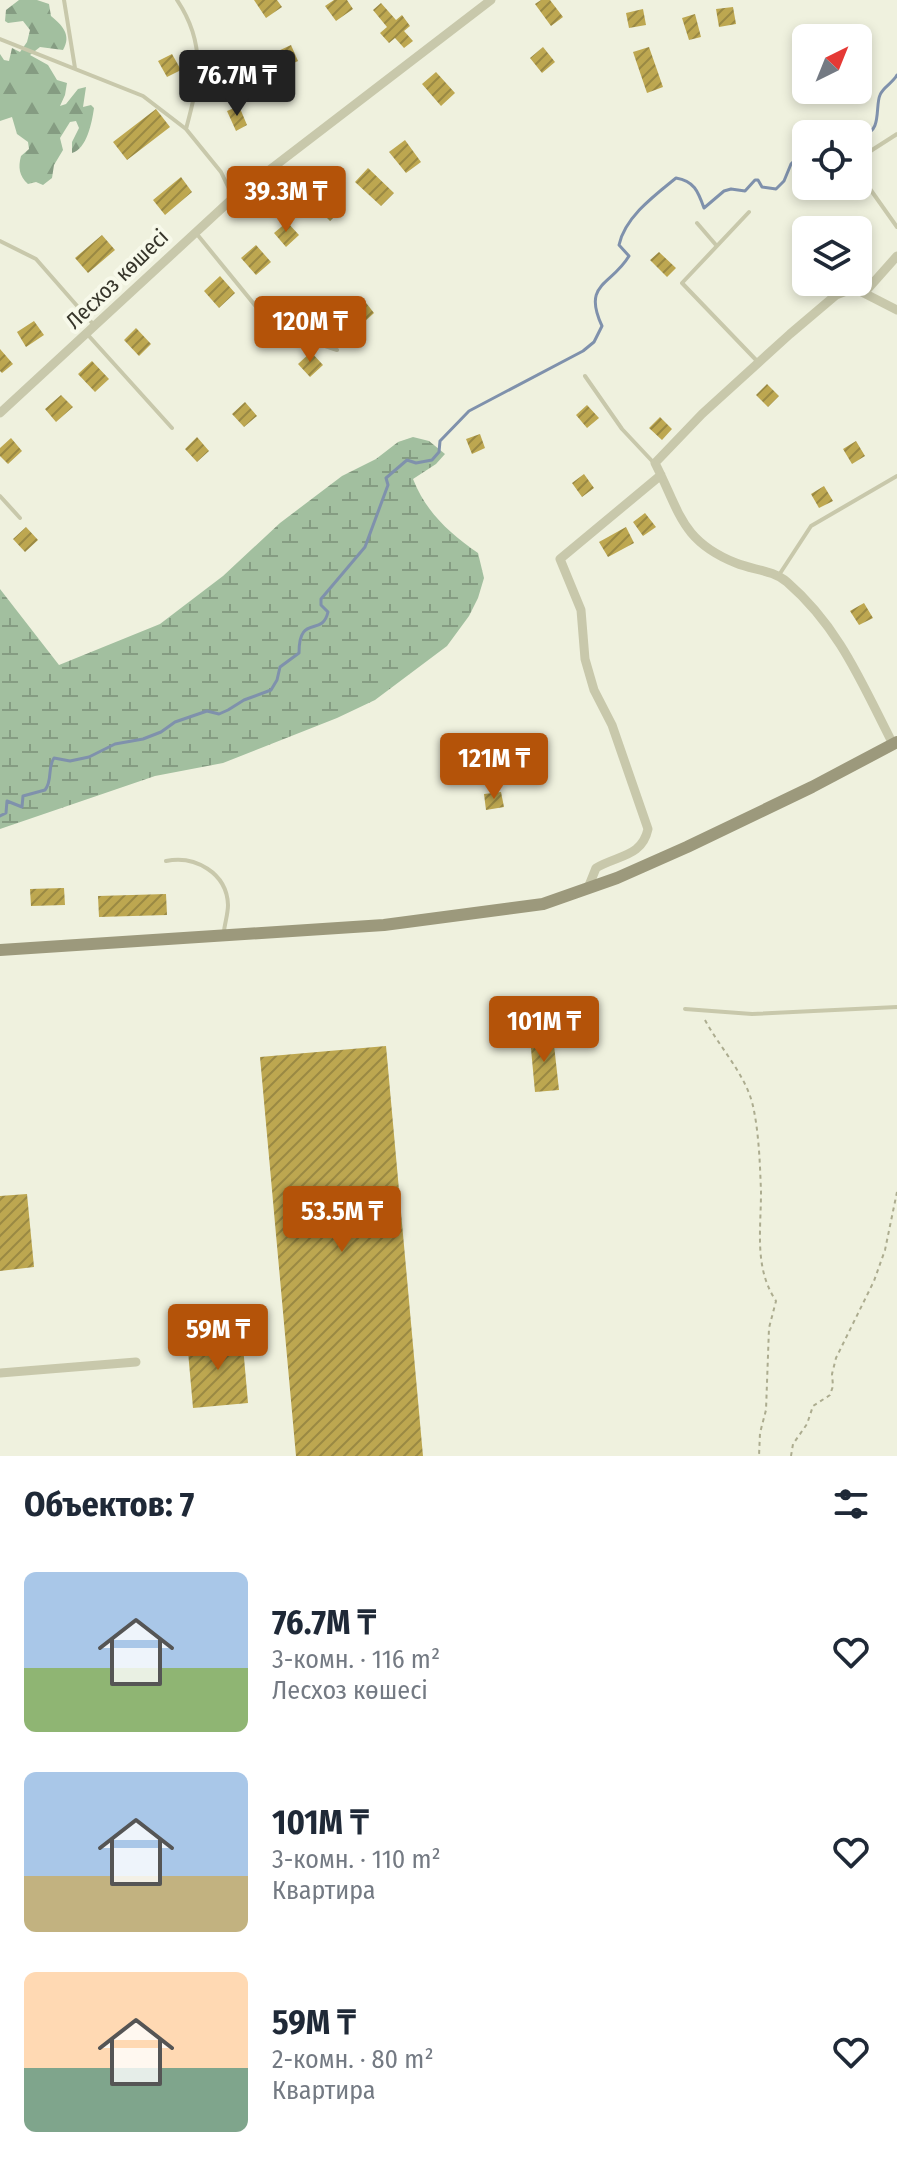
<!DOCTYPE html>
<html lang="ru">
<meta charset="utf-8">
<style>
body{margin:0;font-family:"Fira Sans Condensed",sans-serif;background:#f2f2f3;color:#1f2937;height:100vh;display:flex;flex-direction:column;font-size:30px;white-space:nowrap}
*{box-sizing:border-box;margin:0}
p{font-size:26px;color:#747a83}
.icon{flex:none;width:44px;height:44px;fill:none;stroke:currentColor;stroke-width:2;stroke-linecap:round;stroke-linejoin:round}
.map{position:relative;height:1456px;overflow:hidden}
.panel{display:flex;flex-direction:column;background:#fff;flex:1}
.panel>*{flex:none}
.needle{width:52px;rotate:43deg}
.tools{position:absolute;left:792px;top:24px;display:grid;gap:16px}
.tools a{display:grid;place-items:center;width:80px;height:80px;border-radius:12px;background:#fff;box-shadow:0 4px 12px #0003;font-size:40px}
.price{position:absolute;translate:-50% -68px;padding:0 18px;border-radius:8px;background:#b45309;color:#fff;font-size:26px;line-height:52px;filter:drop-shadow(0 2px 4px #0008)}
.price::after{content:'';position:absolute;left:50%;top:48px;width:24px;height:18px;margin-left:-12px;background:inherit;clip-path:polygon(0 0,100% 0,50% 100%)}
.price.active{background:#222;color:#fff}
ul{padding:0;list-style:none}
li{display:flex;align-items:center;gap:24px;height:200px;padding:0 24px}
li span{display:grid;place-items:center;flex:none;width:224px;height:160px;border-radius:12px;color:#555}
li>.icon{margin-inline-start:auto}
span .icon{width:96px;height:96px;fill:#fffc;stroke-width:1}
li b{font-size:34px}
h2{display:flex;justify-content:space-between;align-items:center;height:96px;padding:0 24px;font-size:34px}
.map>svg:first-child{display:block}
.forest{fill:url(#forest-firs)}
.wetland{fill:url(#wetland-marsh)}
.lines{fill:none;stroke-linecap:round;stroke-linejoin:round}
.stream{stroke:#7f91ac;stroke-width:3}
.building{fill:url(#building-hatch)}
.path{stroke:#acac8f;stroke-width:2;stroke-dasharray:4 4;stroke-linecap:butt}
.lane{stroke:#c8c8ab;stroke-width:4}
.street{stroke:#c8c8ab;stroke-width:9}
.secondary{stroke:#9c997c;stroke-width:12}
.labels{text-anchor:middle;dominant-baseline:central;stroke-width:8;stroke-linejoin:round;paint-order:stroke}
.street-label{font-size:22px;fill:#36352a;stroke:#f7f9ea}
</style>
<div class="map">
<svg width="897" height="1456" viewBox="0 0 897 1456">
<defs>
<pattern id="forest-firs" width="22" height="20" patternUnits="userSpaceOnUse" patternTransform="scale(2)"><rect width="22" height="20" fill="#a2bf9f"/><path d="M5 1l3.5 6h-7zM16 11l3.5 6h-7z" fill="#859c82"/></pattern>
<pattern id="wetland-marsh" width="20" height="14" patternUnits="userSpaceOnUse" patternTransform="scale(2)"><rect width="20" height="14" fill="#a2bf9f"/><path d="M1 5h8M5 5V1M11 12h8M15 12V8" fill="none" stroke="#859c82"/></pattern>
<pattern id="building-hatch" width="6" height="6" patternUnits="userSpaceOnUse" patternTransform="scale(2)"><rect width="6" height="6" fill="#bda750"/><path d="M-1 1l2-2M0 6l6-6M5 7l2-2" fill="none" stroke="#9a8943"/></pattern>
</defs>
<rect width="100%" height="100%" fill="#eff1de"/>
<!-- forest -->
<path class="forest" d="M19 0H37L49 4 51 16C62 25 72 35 63 50L40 47 30 55 48 65 57 80 67 83 65 95 60 106 66 104 78 89 86 87 83 107 91 105 94 108C92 122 87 149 72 153V142L79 128 76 121 70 122 60 138 63 150 54 165 52 178 43 185 36 182 28 184C19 176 18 167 21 156L29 149 28 142 17 134 12 117 0 121V54L4 60 9 61 12 48 20 52 27 42 30 30 23 21 8 23 5 21 6 10Z"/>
<!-- wetland -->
<path class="wetland" d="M413 437 429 441 445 454 436 464 413 479C426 512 449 533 478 553L484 578 478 598 469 616 447 646 375 700 337 718 223 763 155 776 0 829V589L59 665 160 624 223 576 280 523 342 476 376 459 398 442Z"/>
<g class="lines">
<!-- stream -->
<path class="stream" d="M831 134C846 128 849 134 863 134 882 133 875 106 880 95 883 87 893 83 897 75
M0 816 6 813 7 801 22 807 23 796 45 790C53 780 47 768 54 758L70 761 89 757 115 744 143 739 161 732 175 722 207 711 219 714 228 710 244 700 271 690 277 680 280 667 299 653C299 613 322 638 328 612L321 605V599L365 547 388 485 386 478 407 460 416 463 432 460 439 452 440 441 469 411 583 351 594 342 602 326C582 283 611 286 629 256L619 245C625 217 655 195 676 178 694 181 698 191 704 208L724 191 731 189 745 191 755 180H758L762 187 776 189 784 181 791 164 806 149"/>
</g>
<!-- building -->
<path class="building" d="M254 0H277L282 7 266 18Z
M334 0H347L353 9 336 21 325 6Z
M541 0H550L563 17 551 26 535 4Z
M381 3 396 20 402 15 410 26 404 31 413 41 404 48 395 38 389 43 380 33 387 27 373 10Z
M733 7 736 24 719 27 716 9Z
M643 9 646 25 629 28 626 13Z
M695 14 701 37 689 40 682 18Z
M291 45 298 61 283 68 276 52Z
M543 47 555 62 542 73 530 58Z
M649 47 663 87 647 93 633 52Z
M172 54 181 70 167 77 158 61Z
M436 72 455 93 441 106 422 84Z
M239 106 247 125 236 131 227 111Z
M156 109 170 127 127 160 113 142Z
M405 140 421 162 406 173 389 152Z
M368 168 394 193 381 206 355 182Z
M181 177 192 192 165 215 153 200Z
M325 189 343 208 330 221 311 202Z
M287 222 299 235 286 247 274 233Z
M102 235 115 250 88 273 75 258Z
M256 245 271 262 256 275 241 258Z
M659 252 676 268 667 277 650 260Z
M220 276 235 293 219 308 204 291Z
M363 299 374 313 362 324 350 311Z
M34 321 44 335 26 347 17 332Z
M136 328 151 344 139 356 124 340Z
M0 349 13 364 2 373 0 371Z
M311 352 323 365 310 377 298 364Z
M92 361 109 379 95 392 78 374Z
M767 384 779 396 768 407 756 395Z
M61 395 73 407 56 422 45 409Z
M245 402 257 416 244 427 232 414Z
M587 405 599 418 587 428 576 415Z
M660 417 672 429 662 440 649 428Z
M480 434 485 448 472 454 466 439Z
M197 437 209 451 197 462 185 449Z
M11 438 22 451 8 464 0 456V448Z
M856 441 865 456 852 464 843 449Z
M584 474 594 488 582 497 572 483Z
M824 486 833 501 819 508 811 494Z
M645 513 656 527 643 536 633 522Z
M26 527 38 540 25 552 13 539Z
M626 527 634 543 608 557 599 542Z
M864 603 873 618 859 625 850 611Z
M501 792 504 807 486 810 484 794Z
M64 888 65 905 31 906 30 889Z
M166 894 167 915 99 917 98 896Z
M553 1036 559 1090 535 1092 530 1038Z
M386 1046 423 1456H296L260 1057Z
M27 1194 34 1267 0 1271V1196Z
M242 1335 248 1403 193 1408 187 1340Z"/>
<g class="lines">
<!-- path -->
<path class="path" d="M705 1020C720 1048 746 1075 753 1106 759 1133 760 1165 761 1192 761 1230 754 1268 776 1301L769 1328 766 1410 760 1433 759 1456
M791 1456 793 1444 807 1424 813 1406 830 1395 833 1386 832 1374 836 1358 874 1281 885 1250 897 1192"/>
<!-- lane -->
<path class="lane" d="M64 0 75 68
M177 0C207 45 199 81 186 129
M0 39 143 96 186 129 221 172 232 195
M858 159 897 134
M858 172 897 227
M749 212 682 283 758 362
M697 223 716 245
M196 233 267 320 287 333 337 350
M0 241 36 259 93 324
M88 335 172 428
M585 376 622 429 653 462
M0 496 20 518
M779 575 811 526 897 476
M166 861C195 855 227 873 228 905 228 913 225 923 224 931
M685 1009 752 1014 897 1007"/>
<!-- street -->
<path class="street" d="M865 292 897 256
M0 413 233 198 491 0
M893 744C862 684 840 628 787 582 773 570 753 570 736 563 681 541 680 512 655 463L702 414 790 334 836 295 854 288 897 310
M588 888 596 868C618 855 642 857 648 829L612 725 594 690 585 659 581 610 560 559 661 475
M0 1373 136 1362"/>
<!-- secondary -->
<path class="secondary" d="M0 950 384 925 543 904 617 878 687 847 812 787 897 742"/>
</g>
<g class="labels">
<!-- street labels -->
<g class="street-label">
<text transform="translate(117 279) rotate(-44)">Лесхоз көшесі</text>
</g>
</g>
</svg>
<div class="tools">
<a><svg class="needle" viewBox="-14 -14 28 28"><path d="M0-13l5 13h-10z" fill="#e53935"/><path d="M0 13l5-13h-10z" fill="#747a83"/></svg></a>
<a><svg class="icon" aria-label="locate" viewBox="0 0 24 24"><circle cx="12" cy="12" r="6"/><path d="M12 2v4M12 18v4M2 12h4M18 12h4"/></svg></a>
<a><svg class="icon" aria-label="layers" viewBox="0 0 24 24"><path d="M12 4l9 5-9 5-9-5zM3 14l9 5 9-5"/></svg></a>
</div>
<b class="price active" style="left:237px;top:118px">76.7M ₸</b>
<b class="price" style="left:286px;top:234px">39.3M ₸</b>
<b class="price" style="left:310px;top:364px">120M ₸</b>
<b class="price" style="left:494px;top:801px">121M ₸</b>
<b class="price" style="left:544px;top:1064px">101M ₸</b>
<b class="price" style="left:342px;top:1254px">53.5M ₸</b>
<b class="price" style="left:218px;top:1372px">59M ₸</b>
</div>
<section class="panel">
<h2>Объектов: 7<svg class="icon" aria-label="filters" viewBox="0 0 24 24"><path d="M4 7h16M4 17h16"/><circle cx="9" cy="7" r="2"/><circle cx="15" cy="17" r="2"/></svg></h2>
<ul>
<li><span style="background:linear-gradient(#a9c7e8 60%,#8fb573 0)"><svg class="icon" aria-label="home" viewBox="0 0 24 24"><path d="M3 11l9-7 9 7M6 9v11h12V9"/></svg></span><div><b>76.7M ₸</b><p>3-комн. · 116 m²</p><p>Лесхоз көшесі</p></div><svg class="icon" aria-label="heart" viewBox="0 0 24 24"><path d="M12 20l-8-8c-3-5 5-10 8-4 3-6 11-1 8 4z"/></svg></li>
<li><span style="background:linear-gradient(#a9c7e8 65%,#c2b280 0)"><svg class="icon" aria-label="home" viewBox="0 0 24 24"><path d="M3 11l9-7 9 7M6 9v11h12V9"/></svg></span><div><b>101M ₸</b><p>3-комн. · 110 m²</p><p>Квартира</p></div><svg class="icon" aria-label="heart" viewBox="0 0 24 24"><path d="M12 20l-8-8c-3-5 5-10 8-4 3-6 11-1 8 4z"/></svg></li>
<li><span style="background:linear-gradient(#ffd9b3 60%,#7fa58c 0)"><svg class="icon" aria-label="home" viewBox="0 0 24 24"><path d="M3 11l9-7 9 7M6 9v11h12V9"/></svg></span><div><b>59M ₸</b><p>2-комн. · 80 m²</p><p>Квартира</p></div><svg class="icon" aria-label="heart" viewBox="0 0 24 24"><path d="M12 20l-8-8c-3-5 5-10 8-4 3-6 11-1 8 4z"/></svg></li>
</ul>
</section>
